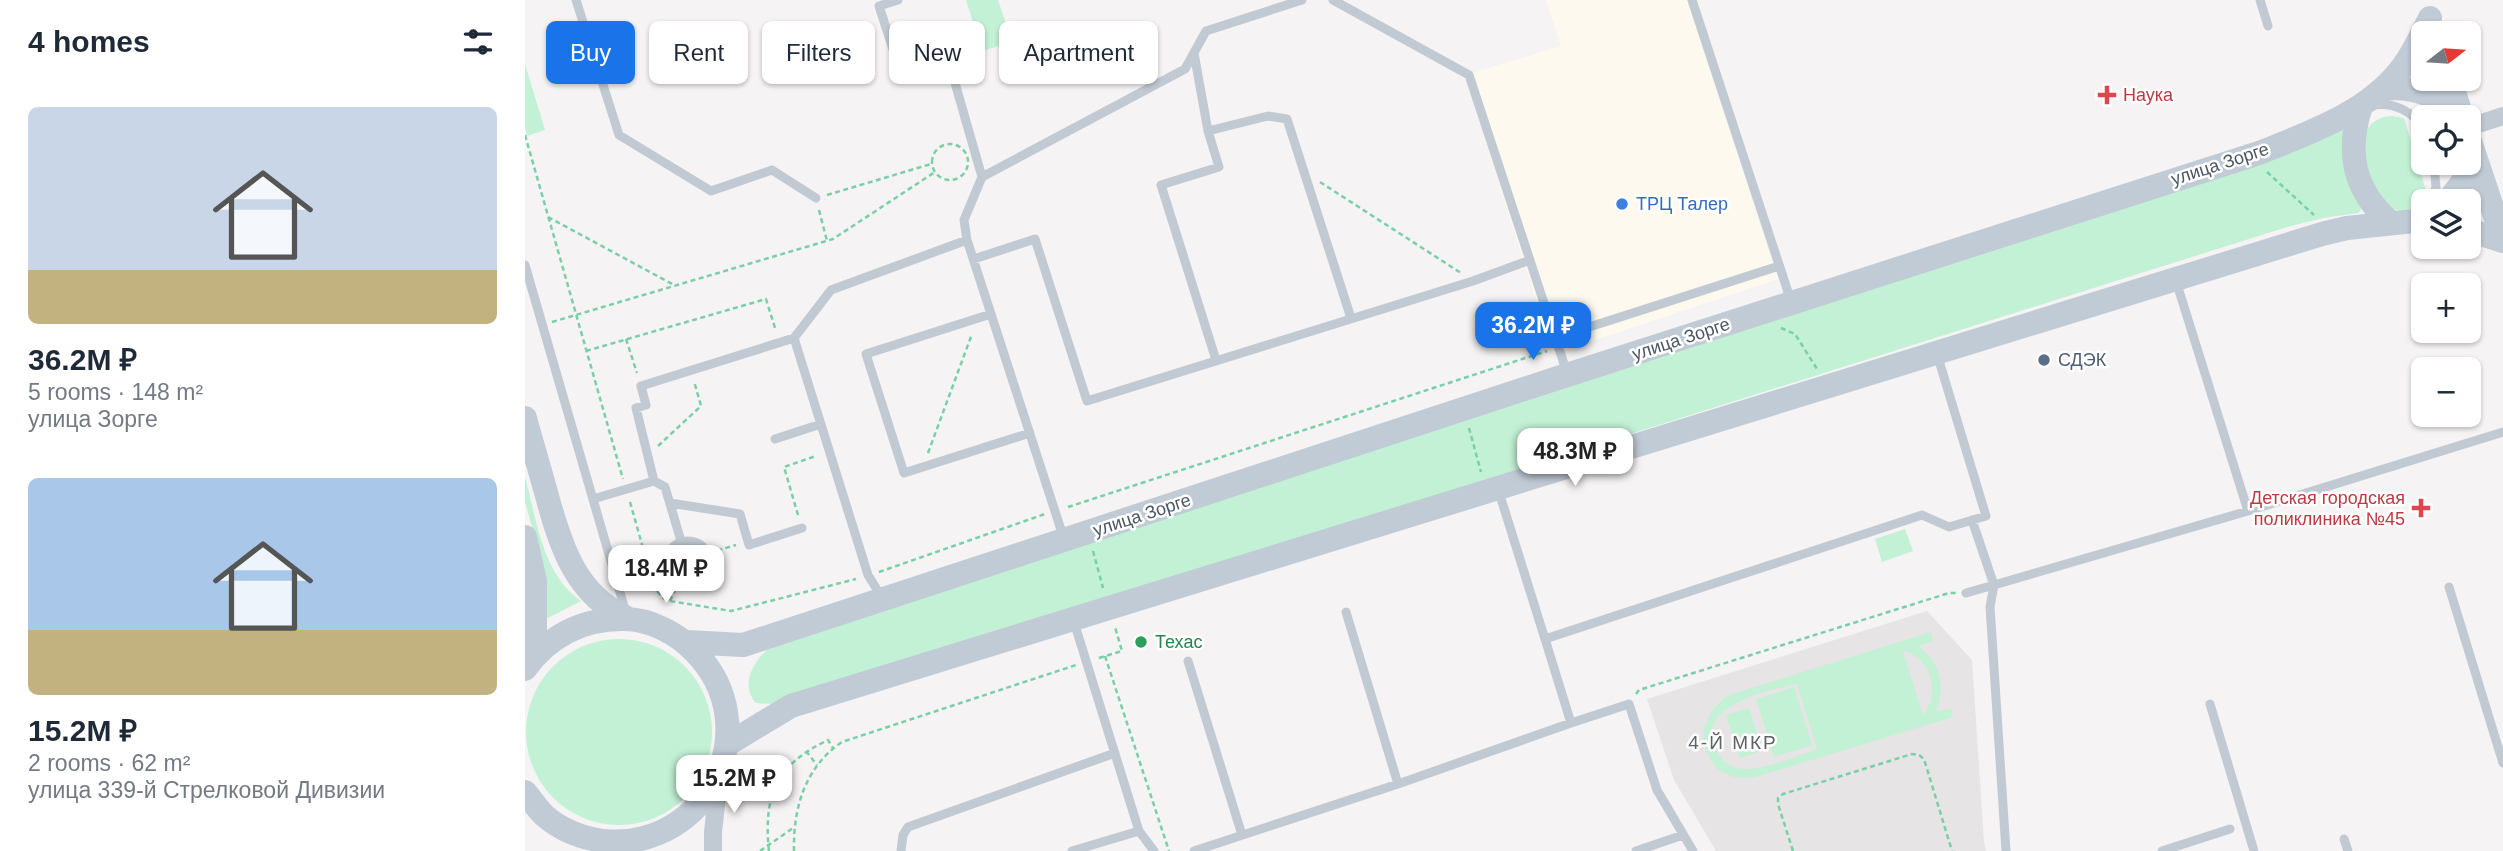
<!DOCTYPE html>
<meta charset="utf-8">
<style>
body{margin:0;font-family:Arial,sans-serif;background:#f6f6f7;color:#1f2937;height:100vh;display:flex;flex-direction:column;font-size:26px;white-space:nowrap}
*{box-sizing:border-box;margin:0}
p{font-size:23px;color:#747a83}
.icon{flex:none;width:38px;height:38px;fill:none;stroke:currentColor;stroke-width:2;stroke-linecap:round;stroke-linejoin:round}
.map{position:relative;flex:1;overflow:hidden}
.side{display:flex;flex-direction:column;background:#fff;width:525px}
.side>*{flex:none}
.guide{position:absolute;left:21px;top:21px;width:665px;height:63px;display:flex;gap:14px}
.needle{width:46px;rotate:73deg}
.buttons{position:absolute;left:1886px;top:21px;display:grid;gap:14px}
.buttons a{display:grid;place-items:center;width:70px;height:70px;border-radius:10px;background:#fff;box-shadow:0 2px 5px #0004;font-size:35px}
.price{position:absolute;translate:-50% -60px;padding:0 16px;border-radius:14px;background:#fff;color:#222;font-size:23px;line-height:46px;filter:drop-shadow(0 2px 4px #0008)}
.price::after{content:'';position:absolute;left:50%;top:42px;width:21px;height:16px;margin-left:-10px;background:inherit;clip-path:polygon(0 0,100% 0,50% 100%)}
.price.on{background:#1a73e8;color:#fff}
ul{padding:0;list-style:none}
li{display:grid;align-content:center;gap:14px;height:371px;padding:0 28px}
li span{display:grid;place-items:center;height:217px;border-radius:10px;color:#555}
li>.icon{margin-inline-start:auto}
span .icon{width:126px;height:126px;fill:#fffc;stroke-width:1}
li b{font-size:30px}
h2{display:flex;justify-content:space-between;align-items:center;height:84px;padding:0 28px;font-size:30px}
.tag{padding:0 24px;border-radius:10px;background:#fff;box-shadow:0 2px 5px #0004;font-size:24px;line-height:63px}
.tag.on{background:#1a73e8;color:#fff}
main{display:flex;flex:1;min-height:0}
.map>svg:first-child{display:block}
.commercial{fill:#fdf9ef}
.education{fill:#e6e4e5}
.green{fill:#c3f1d5;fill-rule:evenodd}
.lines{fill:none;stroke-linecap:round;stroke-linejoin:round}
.path{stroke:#7ad0a6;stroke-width:2.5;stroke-dasharray:5 3.5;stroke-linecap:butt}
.service{stroke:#c1cad2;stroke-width:9}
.minor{stroke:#c1cad2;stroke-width:18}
.secondary{stroke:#c1cbd6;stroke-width:24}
.health-dot{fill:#e0444e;stroke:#fff;stroke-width:2.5}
.shop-dot{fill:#3f7fe0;stroke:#fff;stroke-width:2.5}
.service-dot{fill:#5c6f8a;stroke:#fff;stroke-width:2.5}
.leisure-dot{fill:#2e9e5b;stroke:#fff;stroke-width:2.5}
.labels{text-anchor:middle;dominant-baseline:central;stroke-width:5;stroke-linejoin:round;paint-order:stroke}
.health-label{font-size:18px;fill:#be3a42;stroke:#fff;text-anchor:start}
.street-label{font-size:18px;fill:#4a5661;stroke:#fff}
.shop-label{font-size:18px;fill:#366cbe;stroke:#fff;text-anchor:start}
.service-label{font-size:18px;fill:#4e5e75;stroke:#fff;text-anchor:start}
.leisure-label{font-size:18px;fill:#27864d;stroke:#fff;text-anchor:start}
.neighbourhood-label{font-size:19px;letter-spacing:2px;fill:#5f6368;stroke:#fff}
</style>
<main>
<section class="side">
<h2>4 homes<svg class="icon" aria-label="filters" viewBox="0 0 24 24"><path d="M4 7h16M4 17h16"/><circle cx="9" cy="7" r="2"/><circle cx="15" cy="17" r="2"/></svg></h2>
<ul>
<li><span style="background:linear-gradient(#c9d6e8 75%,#c2b280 0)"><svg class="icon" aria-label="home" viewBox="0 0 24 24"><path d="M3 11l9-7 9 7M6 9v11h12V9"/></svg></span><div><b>36.2M ₽</b><p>5 rooms · 148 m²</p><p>улица Зорге</p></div></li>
<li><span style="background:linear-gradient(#a9c7e8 70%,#c2b280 0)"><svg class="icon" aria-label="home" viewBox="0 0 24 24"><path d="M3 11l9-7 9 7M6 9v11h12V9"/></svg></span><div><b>15.2M ₽</b><p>2 rooms · 62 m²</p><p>улица 339-й Стрелковой Дивизии</p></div></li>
</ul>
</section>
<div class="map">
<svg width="1978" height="851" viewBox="0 0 1978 851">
<rect width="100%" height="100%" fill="#f5f3f3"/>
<!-- commercial -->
<path class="commercial" d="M1021 0H1162L1253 279 1028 354 940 75 1036 46Z"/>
<!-- education -->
<path class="education" d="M1402 611 1447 660 1459 842 1461 851H1191L1149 780 1122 699Z"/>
<!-- green -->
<path class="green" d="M441 0H473L487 42 457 51Z
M0 64 20 130 2 136 0 127Z
M1866 116 1879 118 1903 197C1886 213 1873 214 1853 203L1835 142C1843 126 1848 118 1866 116Z
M1817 129 1820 133 1837 205 1836 210 1833 213 1798 218 1762 227 249 704 231 703C215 685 228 662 243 649Z
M0 477C12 520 17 574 56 601L19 620 16 559 0 502Z
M1380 529 1388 551 1357 562 1350 539Z
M1406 632 1408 641 1393 646C1415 662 1421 687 1411 712L1426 708 1428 717 1231 777C1222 778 1212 779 1204 775 1194 772 1188 765 1184 756 1172 732 1183 709 1204 695ZM1378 651C1406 656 1416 695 1398 715ZM1272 684 1292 749C1270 756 1242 770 1218 769 1207 768 1197 762 1192 752 1166 706 1242 690 1272 684Z
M1 732a93 93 0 1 1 186 0a93 93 0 1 1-186 0Z
M1269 687 1287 745 1249 757 1231 699Z
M1224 708 1237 751 1215 758 1201 715Z"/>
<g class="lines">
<!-- path -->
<path class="path" d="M0 135 98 479
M407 162a18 18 0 1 1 36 0a18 18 0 1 1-36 0Z
M1742 172 1789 215
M795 182 936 273
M302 195 406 164
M294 210 302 241
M23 217 149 285
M27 322 308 239 410 172
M1256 328 1270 334 1292 369
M101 339 112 373
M61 351 241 299 251 331
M944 428 956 472
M133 446 176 406 169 381
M403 453 447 334
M105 502 129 587 138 598 145 601 206 611 331 579
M543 507 1022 351
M273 515 259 467 291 456
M568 551 578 588
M184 553 211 545
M354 572 520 514
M105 582 129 587
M145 601 153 583
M580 656 644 851
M574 658 597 651 590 627
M1111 694 1114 690 1424 593H1431
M281 751 292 765
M235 851 268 828
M244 851C238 795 252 764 303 740L308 748
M269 851C268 808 280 767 317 742L551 665
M1268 851 1253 804V798L1258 794 1387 754 1394 755 1399 759 1427 851"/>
<!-- service -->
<path class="service" d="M51 0 94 135 186 191 247 170 291 198
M373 0 354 6 377 77 424 62 457 177
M808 0 944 75 1042 373
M1167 0 1266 301
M1735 0 1743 26
M669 53 683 131 743 116 762 119 826 318
M1848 105C1869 102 1888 111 1899 130
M683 131 694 167 636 185 691 360
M1905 201 1911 188 1909 163
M449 259 510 239 562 401 948 281 1005 260
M0 265 101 613
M1651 281 1723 511
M466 314 341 354 379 473 505 433
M1030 338 1254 266
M250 439 296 424
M129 481 140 487 156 541
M973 489 1020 639 1397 515 1424 527 1461 516 1412 354
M68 499 129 481 111 408 121 405 116 386 269 338
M145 503 215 514 224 545 277 528
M1447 520 1469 585 1723 511 1978 432
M539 539 442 240 439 220 457 177 660 69 681 31 777 0
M141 563a22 22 0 1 1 44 0a22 22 0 1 1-44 0Z
M1924 587 1978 763
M1441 593 1469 585 1465 607 1481 851
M356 596 343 575 269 338 306 290 442 240
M821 612 873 784
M549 622 614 831 629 851
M663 661 717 835
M1685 704 1729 851
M1046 723 1104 704 1132 790 1168 851
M1819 839 1823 851
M376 851 378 835 383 827 590 753
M547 851 614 831
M669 851 873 784 1046 723 1020 639
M1111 851 1158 835
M1637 851 1705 829"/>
<!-- minor -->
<path class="minor" d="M1944 127 1978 116
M188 851V832L194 778"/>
<!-- secondary -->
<path class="secondary" d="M1925 79 1937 117
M1859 89C1890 85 1911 97 1936 114
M1836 106C1821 152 1828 190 1865 222
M1944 138 1978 240
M1923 201 1942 176 1949 155
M1944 230 1978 241
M0 418C7 444 15 470 22 496 36 547 51 595 102 618
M0 537 10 581V655
M161 642 218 645 1042 375 1734 153C1784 133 1842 113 1876 69 1888 54 1896 35 1905 18
M0 669C23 636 59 618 100 619 125 619 153 634 170 652 243 726 184 851 78 841 58 838 36 830 20 816 13 810 7 800 0 792
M203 744 266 706 1797 234 1822 228 1899 220"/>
</g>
<!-- markers -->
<g class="health-dot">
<path d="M1578.5 84.5h7v7h7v7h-7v7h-7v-7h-7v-7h7z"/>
<path d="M1892.5 497.5h7v7h7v7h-7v7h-7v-7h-7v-7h7z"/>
</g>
<circle class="shop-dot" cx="1097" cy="204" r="7"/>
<circle class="service-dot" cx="1519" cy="360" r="7"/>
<circle class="leisure-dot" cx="616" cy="642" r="7"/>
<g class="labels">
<!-- health labels -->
<g class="health-label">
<text x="1598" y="95">Наука</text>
<text x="1880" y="498" text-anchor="end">Детская городская<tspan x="1880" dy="21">поликлиника №45</tspan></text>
</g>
<!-- street labels -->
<g class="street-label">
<text transform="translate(1695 164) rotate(-18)">улица Зорге</text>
<text transform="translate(1156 339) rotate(-18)">улица Зорге</text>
<text transform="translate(617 515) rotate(-18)">улица Зорге</text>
</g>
<!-- shop labels -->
<g class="shop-label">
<text x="1111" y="204">ТРЦ Талер</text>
</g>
<!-- service labels -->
<g class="service-label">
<text x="1533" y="360">СДЭК</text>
</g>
<!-- leisure labels -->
<g class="leisure-label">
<text x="630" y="642">Техас</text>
</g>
<!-- neighbourhood labels -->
<g class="neighbourhood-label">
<text x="1208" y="742">4-Й МКР</text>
</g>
</g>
</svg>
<div class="buttons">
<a><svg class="needle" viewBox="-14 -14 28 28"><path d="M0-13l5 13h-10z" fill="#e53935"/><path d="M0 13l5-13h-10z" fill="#747a83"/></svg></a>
<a><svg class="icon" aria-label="locate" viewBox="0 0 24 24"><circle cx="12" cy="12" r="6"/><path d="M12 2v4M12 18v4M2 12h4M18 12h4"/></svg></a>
<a><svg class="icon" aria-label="layers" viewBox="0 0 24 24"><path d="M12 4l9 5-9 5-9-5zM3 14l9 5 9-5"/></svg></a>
<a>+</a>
<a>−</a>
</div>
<b class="price on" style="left:1008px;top:362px">36.2M ₽</b>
<b class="price" style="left:1050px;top:488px">48.3M ₽</b>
<b class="price" style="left:141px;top:605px">18.4M ₽</b>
<b class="price" style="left:209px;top:815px">15.2M ₽</b>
<div class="guide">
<a class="tag on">Buy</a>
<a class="tag">Rent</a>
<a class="tag">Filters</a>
<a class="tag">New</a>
<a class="tag">Apartment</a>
</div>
</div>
</main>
